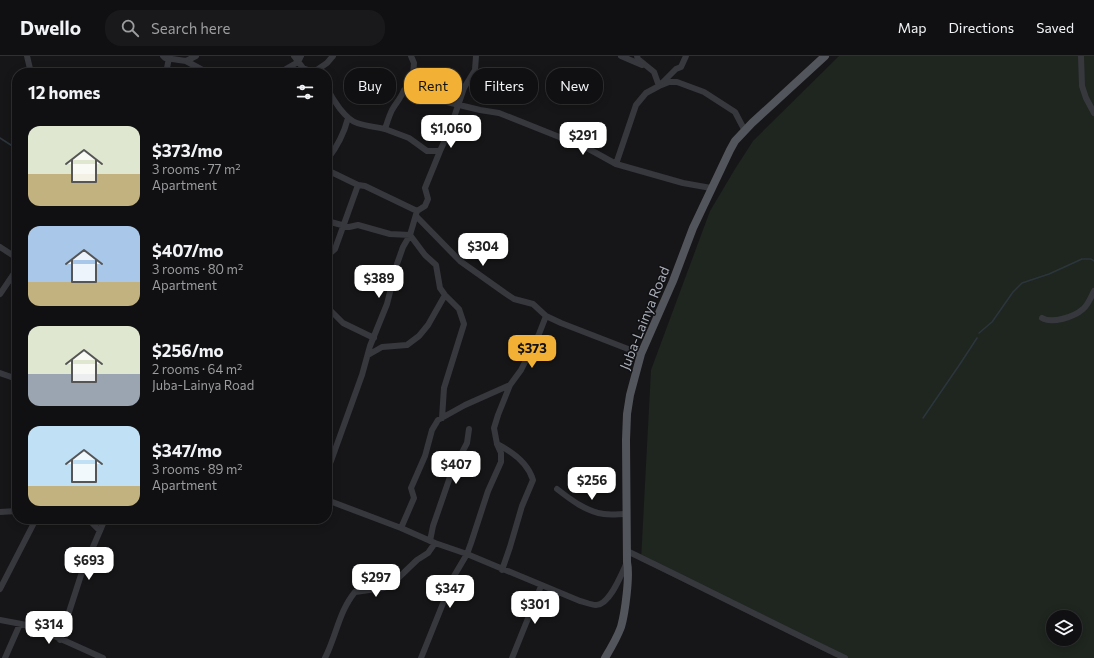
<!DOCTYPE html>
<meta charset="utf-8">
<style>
body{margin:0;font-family:Commissioner,sans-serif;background:#19191b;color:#f1f3f6;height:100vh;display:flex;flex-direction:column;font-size:15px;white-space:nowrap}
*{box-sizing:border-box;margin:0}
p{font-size:13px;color:#9c9d9f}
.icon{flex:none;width:22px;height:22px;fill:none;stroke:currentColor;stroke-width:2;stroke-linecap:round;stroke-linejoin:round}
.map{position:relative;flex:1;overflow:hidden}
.side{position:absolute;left:12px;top:12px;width:320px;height:456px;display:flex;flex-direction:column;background:#101012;border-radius:16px;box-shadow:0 2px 10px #0003,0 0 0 1px #303032}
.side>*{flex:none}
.guide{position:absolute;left:344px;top:12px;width:380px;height:36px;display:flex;gap:8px}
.buttons{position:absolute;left:1046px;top:554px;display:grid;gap:8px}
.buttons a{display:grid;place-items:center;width:36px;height:36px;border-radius:50%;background:#101012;box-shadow:0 2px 10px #0003,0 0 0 1px #303032;font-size:20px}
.price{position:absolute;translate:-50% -34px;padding:0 9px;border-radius:8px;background:#fff;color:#222;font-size:13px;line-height:26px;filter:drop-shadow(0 1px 2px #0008)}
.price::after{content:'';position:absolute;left:50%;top:24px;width:12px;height:9px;margin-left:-6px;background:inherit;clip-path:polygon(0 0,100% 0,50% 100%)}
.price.current{background:#f2b134;color:#111}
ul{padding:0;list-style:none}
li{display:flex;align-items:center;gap:12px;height:100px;padding:0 16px}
li span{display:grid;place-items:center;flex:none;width:112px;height:80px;border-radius:12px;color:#555}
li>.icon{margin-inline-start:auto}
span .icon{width:48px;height:48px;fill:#fffc;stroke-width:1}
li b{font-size:17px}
h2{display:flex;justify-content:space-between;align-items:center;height:48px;padding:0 16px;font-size:17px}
.chip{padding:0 14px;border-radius:16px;background:#101012;box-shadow:0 2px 10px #0003,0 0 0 1px #303032;font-size:14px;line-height:36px}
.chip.current{background:#f2b134;color:#111}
header{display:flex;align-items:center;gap:24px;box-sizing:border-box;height:56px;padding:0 20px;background:#101012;border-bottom:1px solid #303032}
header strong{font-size:19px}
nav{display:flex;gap:22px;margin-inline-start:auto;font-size:14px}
.search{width:280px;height:36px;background:#19191b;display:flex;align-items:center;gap:10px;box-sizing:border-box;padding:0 14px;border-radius:16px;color:#9c9d9f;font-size:15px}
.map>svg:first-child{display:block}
.green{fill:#1e261f;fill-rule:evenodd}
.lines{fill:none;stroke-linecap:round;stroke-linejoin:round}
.stream{stroke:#2c353c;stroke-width:1.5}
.minor{stroke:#37383d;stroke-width:6}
.major{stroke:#53555c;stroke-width:8}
.labels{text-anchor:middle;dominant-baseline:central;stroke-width:3;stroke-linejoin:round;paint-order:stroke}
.street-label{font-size:14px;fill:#a8adb8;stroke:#111113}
</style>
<header>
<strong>Dwello</strong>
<div class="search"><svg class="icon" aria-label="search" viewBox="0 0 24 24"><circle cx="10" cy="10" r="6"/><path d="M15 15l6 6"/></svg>Search here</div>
<nav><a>Map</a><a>Directions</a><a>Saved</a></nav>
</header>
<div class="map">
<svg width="1094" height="602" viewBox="0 0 1094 602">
<rect width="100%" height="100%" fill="#161618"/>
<!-- green -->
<path class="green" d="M839 0H1094V602H838L641 505 651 314 710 155 735 113 753 85ZM1053 561H1075V583H1053Z"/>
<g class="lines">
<!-- stream -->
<path class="stream" d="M0 82 17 93
M979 277 992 266 1013 236 1022 227 1049 218 1082 203H1091L1094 205
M923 362 960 308 977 282"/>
<!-- minor -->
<path class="minor" d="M27 0 31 17
M163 0 165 2 186 5 196 0
M294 0 303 12 315 17
M411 0 414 7 412 31
M621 0 642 9
M637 0 638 3 654 16 659 30 669 26H677L704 36 735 56 745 75
M1081 0 1082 30 1086 42 1094 57
M186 5 208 17
M314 16 327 7 333 0
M166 17 169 2
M279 17 298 6 301 0
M327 32C333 44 345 63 357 67 366 70 376 71 385 73 387 67 389 60 392 54 396 47 401 42 404 34L409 31H416L447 46 480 54 499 57 587 92 616 108 683 127 711 132
M385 73 409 82 427 95H440L450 73 464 32 475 14 476 0
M327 104C337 91 344 78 348 62
M616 108 636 49 646 37 659 30 676 13 681 11 686 0
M327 114 358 129 365 130 417 155 410 179 403 191 397 208 387 248 370 290 362 319 327 416
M417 155 425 150 428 143 425 132 440 95
M417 161 460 205 505 237 514 243 533 248 546 260
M327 165 349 171 358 169 390 178 410 179 425 199 436 209 440 232 445 239 459 253 464 268 444 332 442 362
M0 191 17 202
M327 200 335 193 358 129
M0 238 17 213
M327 251 343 267 374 282
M1042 262C1052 268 1074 261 1083 253 1088 249 1091 241 1094 235
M368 299 382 291 407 289 419 280 428 269 445 239
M0 317 17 323
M557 433C571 444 587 456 604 458 611 459 619 458 626 458
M327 444 401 472 435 487 467 498 580 545C585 546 591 549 596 549 610 549 622 517 627 506
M0 456 17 455
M88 463 100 475
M401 472 414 442 411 432 425 400 432 374 438 364 465 349 510 329 521 314 539 278 546 260 561 267 641 298
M430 485 433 470 451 418 467 387 469 373
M627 495C700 530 772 567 845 602
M502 514 510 491 522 450 533 424C528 407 511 395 497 388L494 372 498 359 510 329
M0 533 36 463
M0 564 32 570 103 602
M60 584 81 519 105 463
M5 602 20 568
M325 602C336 581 339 555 355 536L384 532 392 528 417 504 428 497 435 487
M421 602 454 520 467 498 471 487 488 435 501 406V397L497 388
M512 602 541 530"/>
<!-- major -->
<path class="major" d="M605 602C611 592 617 582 621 571 625 557 630 520 627 506L626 384 627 358 630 339 641 298 673 225 693 172 730 94 735 85 752 67 825 0"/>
</g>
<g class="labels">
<!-- street labels -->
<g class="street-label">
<text transform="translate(644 262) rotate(-68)">Juba-Lainya Road</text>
</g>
</g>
</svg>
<div class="buttons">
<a><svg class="icon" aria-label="layers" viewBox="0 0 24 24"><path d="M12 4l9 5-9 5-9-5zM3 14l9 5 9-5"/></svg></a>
</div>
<b class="price" style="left:451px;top:93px">$1,060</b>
<b class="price" style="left:583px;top:100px">$291</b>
<b class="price" style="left:483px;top:211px">$304</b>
<b class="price" style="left:379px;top:243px">$389</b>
<b class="price current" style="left:532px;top:313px">$373</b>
<b class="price" style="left:456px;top:429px">$407</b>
<b class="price" style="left:592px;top:445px">$256</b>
<b class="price" style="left:89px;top:525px">$693</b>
<b class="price" style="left:376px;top:542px">$297</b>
<b class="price" style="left:450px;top:553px">$347</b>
<b class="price" style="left:535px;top:569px">$301</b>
<b class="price" style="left:49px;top:589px">$314</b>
<div class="guide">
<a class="chip">Buy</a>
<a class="chip current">Rent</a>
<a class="chip">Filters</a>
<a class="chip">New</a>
</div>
<section class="side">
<h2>12 homes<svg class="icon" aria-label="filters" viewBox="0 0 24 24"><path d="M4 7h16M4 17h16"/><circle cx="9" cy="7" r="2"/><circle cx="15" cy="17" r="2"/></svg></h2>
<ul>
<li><span style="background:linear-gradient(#dfe7d0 60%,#c2b280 0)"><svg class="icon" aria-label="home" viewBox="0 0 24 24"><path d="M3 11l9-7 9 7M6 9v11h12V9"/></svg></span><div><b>$373/mo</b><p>3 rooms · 77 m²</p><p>Apartment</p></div></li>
<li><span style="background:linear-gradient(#a9c7e8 70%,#c2b280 0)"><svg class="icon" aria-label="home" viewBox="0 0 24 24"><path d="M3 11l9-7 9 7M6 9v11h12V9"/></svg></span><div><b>$407/mo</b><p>3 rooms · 80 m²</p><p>Apartment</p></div></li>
<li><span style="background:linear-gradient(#dfe7d0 60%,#9aa5b1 0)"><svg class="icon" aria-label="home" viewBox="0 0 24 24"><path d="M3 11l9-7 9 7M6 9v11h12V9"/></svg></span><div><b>$256/mo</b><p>2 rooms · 64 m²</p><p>Juba-Lainya Road</p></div></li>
<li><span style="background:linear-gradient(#bfe0f5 75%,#c2b280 0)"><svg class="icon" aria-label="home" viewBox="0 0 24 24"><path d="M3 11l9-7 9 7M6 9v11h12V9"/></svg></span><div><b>$347/mo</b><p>3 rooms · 89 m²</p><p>Apartment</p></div></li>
</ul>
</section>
</div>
